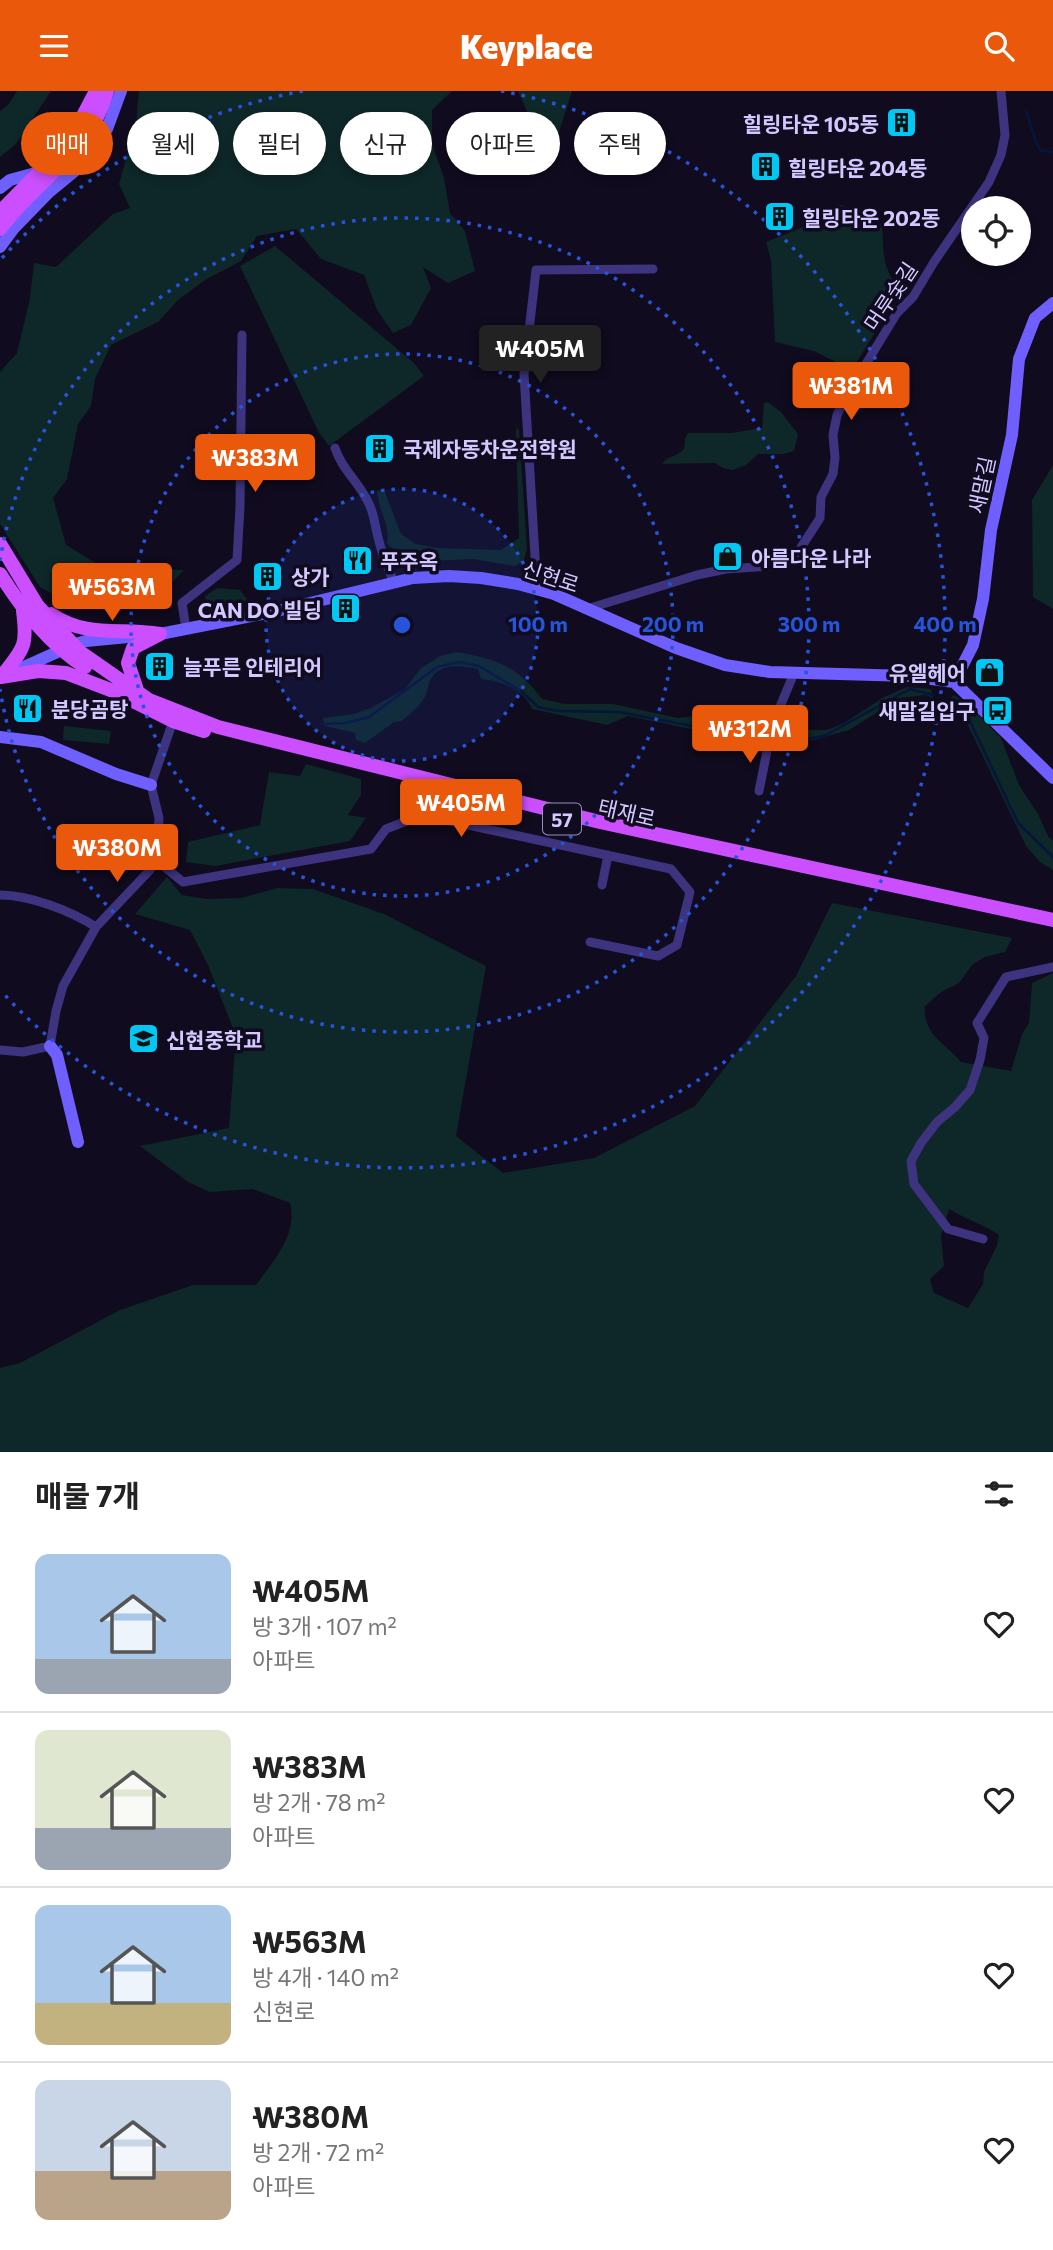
<!DOCTYPE html>
<html lang="ko">
<meta charset="utf-8">
<style>
body{margin:0;font-family:Commissioner,"Noto Sans KR",sans-serif;background:#f2f2f2;color:#222;height:100vh;display:flex;flex-direction:column;font-size:26px;white-space:nowrap}
*{box-sizing:border-box;margin:0}
p{font-size:23px;color:#767676}
.icon{flex:none;width:38px;height:38px;fill:none;stroke:currentColor;stroke-width:2;stroke-linecap:round;stroke-linejoin:round}
.map{position:relative;height:1361px;overflow:hidden}
.details{display:flex;flex-direction:column;background:#fff;flex:1}
.details>*{flex:none}
.hud{position:absolute;left:21px;top:21px;width:700px;height:63px;display:flex;gap:14px}
.fabs{position:absolute;left:961px;top:105px;display:grid;gap:14px}
.fabs a{display:grid;place-items:center;width:70px;height:70px;border-radius:50%;background:#fff;box-shadow:0 4px 10px #0003;font-size:35px}
.price{position:absolute;translate:-50% -60px;padding:0 16px;border-radius:7px;background:#ea580c;color:#fff;font-size:23px;line-height:46px;filter:drop-shadow(0 2px 4px #0008)}
.price::after{content:'';position:absolute;left:50%;top:42px;width:21px;height:16px;margin-left:-10px;background:inherit;clip-path:polygon(0 0,100% 0,50% 100%)}
.price.selected{background:#222;color:#fff}
ul{padding:0;list-style:none}
li{display:flex;align-items:center;gap:21px;height:175px;padding:0 35px}
li+li{border-top:2px solid #e0e0e0}
li span{display:grid;place-items:center;flex:none;width:196px;height:140px;border-radius:14px;color:#555}
li>.icon{margin-inline-start:auto}
span .icon{width:84px;height:84px;fill:#fffc;stroke-width:1}
li b{font-size:30px}
h2{display:flex;justify-content:space-between;align-items:center;height:84px;padding:0 35px;font-size:30px}
.chip{padding:0 24px;border-radius:32px;background:#fff;box-shadow:0 4px 10px #0003;font-size:24px;line-height:63px}
.chip.selected{background:#ea580c;color:#fff}
header{display:flex;justify-content:space-between;align-items:center;height:91px;padding:0 35px;background:#ea580c;color:#fff;font-size:32px;font-weight:800}
.map>svg:first-child{display:block}
.green{fill:#0e2728;fill-rule:evenodd}
.lines{fill:none;stroke-linecap:round;stroke-linejoin:round}
.stream{stroke:#06153b;stroke-width:2.5}
.street{stroke:#3d337f;stroke-width:9}
.secondary{stroke:#705fff;stroke-width:12}
.primary{stroke:#cb4fff;stroke-width:14}
.ring{fill:none;stroke:#2654da;stroke-width:3.5;stroke-dasharray:3.5 7}
.labels{text-anchor:middle;dominant-baseline:central;stroke-width:7;stroke-linejoin:round;paint-order:stroke}
.shield{fill:#100b1e;stroke:#988fbc;stroke-width:2}
.shield-label{font-size:19px;font-weight:bold;fill:#d3c8ff}
.poi-label{font-size:21px;font-weight:bold;fill:#d3c8ff;stroke:#100b1e;text-anchor:start}
.street-label{font-size:21px;fill:#d3c8ff;stroke:#100b1e}
.centre{fill:#2654da;stroke:#100b1e;stroke-width:3.5}
.ring-label{font-size:21px;text-anchor:middle;font-weight:bold;fill:#2654da;stroke:#100b1e;stroke-width:7;stroke-linejoin:round;paint-order:stroke}
</style>
<header><svg class="icon" aria-label="menu" viewBox="0 0 24 24"><path d="M4 6h16M4 12h16M4 18h16"/></svg>Keyplace<svg class="icon" aria-label="search" viewBox="0 0 24 24"><circle cx="10" cy="10" r="6"/><path d="M15 15l6 6"/></svg></header>
<div class="map">
<svg width="1053" height="1361" viewBox="0 0 1053 1361">
<rect width="100%" height="100%" fill="#100b1e"/>
<!-- green -->
<path class="green" d="M17 0H51L16 53 0 66V20L9 13Z
M139 0H452L432 19V53L444 87 450 122 465 140 475 180 448 192 423 176 431 197 411 234 393 242 377 219 364 184 321 168 296 138 257 145 241 170 205 189 178 209 158 231 111 254 95 288 91 315 78 333 67 388 53 407 66 454 104 477 184 479 166 498 62 508 40 496 0 433V281L17 262 30 207 34 172 56 176 113 123 130 117 119 93 136 32Z
M518 0H572L552 63 532 31Z
M838 113 862 120 882 134C884 161 881 175 899 198L896 207 852 279 814 260 775 251 771 169 766 151 806 135Z
M275 155 414 272 424 285 329 355 319 342 240 175Z
M768 311 781 321 798 343 794 360 783 363H758L746 374 733 379 723 377 715 372 662 373C668 364 677 366 684 358L685 348 688 342H731L762 337 764 312Z
M516 336 519 339 527 458 524 469 515 475 473 468 408 471 387 453C390 430 378 420 377 399H384L401 443 416 453 437 457 501 459 519 447Z
M1053 374V518L1033 506 1032 409Z
M217 497 240 499 249 511 206 517 205 505Z
M457 561C496 568 518 575 542 608L565 613H613L678 627 694 625 762 638 827 639 844 632 884 606 907 596 931 598 933 608 926 604 900 607 849 639 814 649 785 653 753 651 628 625 607 634 532 618C523 598 502 590 481 588L478 578C464 575 442 571 432 586 428 592 428 600 425 606 419 616 410 623 402 630L394 631 365 652 356 649 355 642 325 635 323 627 354 623 371 617 405 598 420 578 440 565Z
M953 604 965 610 1001 647 1019 694 1038 723 1049 747 1053 749V779L1040 771 1026 755 965 628 948 614Z
M64 635 111 640 109 653 63 649Z
M306 673 361 688V704L348 724 366 727 350 750 215 775 186 771 188 751 260 734 269 681 300 685Z
M167 786 182 804 207 808 241 807 277 797 313 798 384 823 486 875 456 1045 503 1082 594 1067 695 1015 796 885 832 812 1012 847 1005 861 985 866 972 874 959 892 941 901 925 915C923 944 944 951 961 971L1011 980 1022 943 1029 932 1032 892 1053 882V1361H0V1277L20 1272 120 1219 193 1194H256C273 1170 298 1144 290 1112L253 1098 210 1101 188 1091 140 1055 229 1037 236 945 208 874 190 839 135 823ZM949 1118C965 1128 983 1133 999 1144L997 1154 984 1181 983 1193 968 1217 934 1202 930 1188 944 1175 941 1145Z"/>
<g class="lines">
<!-- stream -->
<path class="stream" d="M1026 20 1036 51 1041 60 1053 61
M948 611 969 628 1018 732 1053 766
M322 633 346 632 369 626 437 576 459 571 479 575 522 601 538 616 559 620 619 621 744 645 796 651 826 644 910 598 933 604"/>
<!-- street -->
<path class="street" d="M335 357C342 379 360 392 369 413 375 425 375 437 379 450 382 464 389 478 394 492
M537 498 524 283 536 179 653 178
M587 518 697 484 726 478 771 475 783 471 798 461 820 427 821 406 833 383 835 367 833 344 837 324 847 304 897 222 913 206 934 171 989 91 1001 64 1005 44 1001 0
M186 538 182 512 237 469 240 416 242 244
M759 700 772 635 794 582
M156 769 183 791 371 758 386 738 422 724 671 778 690 801 677 854 658 865 590 851
M602 794 608 764
M0 804C30 804 71 820 96 836
M0 959 23 961 50 955 56 920 63 895 96 836 150 779 156 769 159 727 151 694 173 630
M983 1148 948 1138 914 1093 911 1070 921 1052 937 1031 955 1016 970 999 980 969 984 947 977 932 1006 886 1053 876"/>
<!-- secondary -->
<path class="secondary" d="M0 97 10 89 39 81
M0 156 14 137 49 101 77 78 107 38 121 0
M13 581 75 553 86 550 160 543 277 520 413 487 449 485 481 487 518 493 554 503 676 557 725 574 770 581 909 585 954 591 1053 687
M954 591 973 554 983 508 991 439 1012 344 1019 268 1035 227 1053 212
M0 646 41 651 116 683 151 694
M50 955 57 964 78 1051"/>
<!-- primary -->
<path class="primary" d="M0 121 63 57 75 40 96 0
M0 138C34 91 92 60 107 0
M0 453 37 514 80 561 149 609 218 636 600 731 1053 829
M0 483C23 519 49 553 85 576
M51 523C88 548 120 536 160 543
M1 586 38 580 66 582 113 600 173 630 204 640
M1 586C23 558 28 557 23 520
M138 602 128 572 133 557 160 543"/>
</g>
<!-- distance rings -->
<circle cx="402" cy="534" r="136" fill="#2654da" fill-opacity=".12"/>
<g class="ring">
<circle cx="402" cy="534" r="136"/>
<circle cx="402" cy="534" r="271"/>
<path d="M0 470A407 407 0 1 1 0 598"/>
<path d="M2 167A543 543 0 0 1 303 0M501 0A543 543 0 1 1 2 901"/>
</g>
<!-- icons -->
<defs>
<symbol id="building-square" viewBox="-11 -11 22 22"><rect x="-9" y="-9" width="18" height="18" rx="4" fill="#00c7f3" stroke="#100b1e"/><path d="M-4-6H4V6H1V3H-1V6H-4ZM-2.5-4.3h1.7v1.8h-1.7ZM.8-4.3h1.7v1.8H.8ZM-2.5-1h1.7V.8h-1.7ZM.8-1h1.7V.8H.8Z" fill="#111"/></symbol>
<symbol id="shop-square" viewBox="-11 -11 22 22"><rect x="-9" y="-9" width="18" height="18" rx="4" fill="#00c7f3" stroke="#100b1e"/><path d="M-5-2.5h2.3a2.7 3.5 0 0 1 5.4 0H5L5.5 6h-11ZM-1.5-2.5h3a1.5 2.3 0 0 0-3 0Z" fill="#111"/></symbol>
<symbol id="restaurant-square" viewBox="-11 -11 22 22"><rect x="-9" y="-9" width="18" height="18" rx="4" fill="#00c7f3" stroke="#100b1e"/><path d="M-5-6h1v4h1v-4h1v4h1v-4h1v5L-1.5 .5V6h-2V.5L-5-1ZM5-6V6H3V1.5H1.5Q1.5-4 5-6Z" fill="#111"/></symbol>
<symbol id="bus-square" viewBox="-11 -11 22 22"><rect x="-9" y="-9" width="18" height="18" rx="4" fill="#00c7f3" stroke="#100b1e"/><path d="M-5-6H5V4H4V6H2V4H-2V6H-4V4H-5ZM-3.5-4V0h7V-4ZM-3.5 1.2v1.5H-2V1.2ZM2 1.2v1.5H3.5V1.2Z" fill="#111"/></symbol>
<symbol id="school-square" viewBox="-11 -11 22 22"><rect x="-9" y="-9" width="18" height="18" rx="4" fill="#00c7f3" stroke="#100b1e"/><path d="M0-5L7-2L0 1L-7-2ZM-4 1L0 2.5L4 1V4Q0 6-4 4Z" fill="#111"/></symbol>
</defs>
<g fill-rule="evenodd">
<use href="#building-square" x="884" y="14" width="35" height="35"/>
<use href="#building-square" x="748" y="58" width="35" height="35"/>
<use href="#building-square" x="762" y="108" width="35" height="35"/>
<use href="#building-square" x="362" y="340" width="35" height="35"/>
<use href="#shop-square" x="710" y="448" width="35" height="35"/>
<use href="#restaurant-square" x="340" y="452" width="35" height="35"/>
<use href="#building-square" x="250" y="468" width="35" height="35"/>
<use href="#building-square" x="328" y="500" width="35" height="35"/>
<use href="#building-square" x="142" y="558" width="35" height="35"/>
<use href="#shop-square" x="972" y="564" width="35" height="35"/>
<use href="#restaurant-square" x="10" y="600" width="35" height="35"/>
<use href="#bus-square" x="980" y="602" width="35" height="35"/>
<use href="#school-square" x="126" y="930" width="35" height="35"/>
</g>
<g class="labels">
<!-- shield labels -->
<rect class="shield" x="543" y="712.5" width="38" height="31" rx="5"/>
<g class="shield-label">
<text x="562" y="728">57</text>
</g>
<!-- poi labels -->
<g class="poi-label">
<text x="879" y="32" text-anchor="end">힐링타운 105동</text>
<text x="788" y="76">힐링타운 204동</text>
<text x="802" y="126">힐링타운 202동</text>
<text x="403" y="357">국제자동차운전학원</text>
<text x="751" y="466">아름다운 나라</text>
<text x="380" y="469">푸주옥</text>
<text x="291" y="485">상가</text>
<text x="322" y="518" text-anchor="end">CAN DO 빌딩</text>
<text x="183" y="575">늘푸른 인테리어</text>
<text x="966" y="581" text-anchor="end">유엘헤어</text>
<text x="51" y="617">분당곰탕</text>
<text x="975" y="619" text-anchor="end">새말길입구</text>
<text x="166" y="948">신현중학교</text>
</g>
<!-- street labels -->
<g class="street-label">
<text transform="translate(890 205) rotate(-56)">머루숯길</text>
<text transform="translate(981 394) rotate(-78)">새말길</text>
<text transform="translate(551 485) rotate(18)">신현로</text>
<text transform="translate(627 721) rotate(13)">태재로</text>
</g>
</g>
<circle cx="402" cy="534" r="10" class="centre"/>
<g class="ring-label">
<text x="538" y="541">100 m</text>
<text x="673" y="541">200 m</text>
<text x="809" y="541">300 m</text>
<text x="945" y="541">400 m</text>
</g>
</svg>
<div class="fabs">
<a><svg class="icon" aria-label="locate" viewBox="0 0 24 24"><circle cx="12" cy="12" r="6"/><path d="M12 2v4M12 18v4M2 12h4M18 12h4"/></svg></a>
</div>
<b class="price selected" style="left:540px;top:294px">₩405M</b>
<b class="price" style="left:851px;top:331px">₩381M</b>
<b class="price" style="left:255px;top:403px">₩383M</b>
<b class="price" style="left:112px;top:532px">₩563M</b>
<b class="price" style="left:750px;top:674px">₩312M</b>
<b class="price" style="left:461px;top:748px">₩405M</b>
<b class="price" style="left:117px;top:793px">₩380M</b>
<div class="hud">
<a class="chip selected">매매</a>
<a class="chip">월세</a>
<a class="chip">필터</a>
<a class="chip">신규</a>
<a class="chip">아파트</a>
<a class="chip">주택</a>
</div>
</div>
<section class="details">
<h2>매물 7개<svg class="icon" aria-label="filters" viewBox="0 0 24 24"><path d="M4 7h16M4 17h16"/><circle cx="9" cy="7" r="2"/><circle cx="15" cy="17" r="2"/></svg></h2>
<ul>
<li><span style="background:linear-gradient(#a9c7e8 75%,#9aa5b1 0)"><svg class="icon" aria-label="home" viewBox="0 0 24 24"><path d="M3 11l9-7 9 7M6 9v11h12V9"/></svg></span><div><b>₩405M</b><p>방 3개 · 107 m²</p><p>아파트</p></div><svg class="icon" aria-label="heart" viewBox="0 0 24 24"><path d="M12 20l-8-8c-3-5 5-10 8-4 3-6 11-1 8 4z"/></svg></li>
<li><span style="background:linear-gradient(#dfe7d0 70%,#9aa5b1 0)"><svg class="icon" aria-label="home" viewBox="0 0 24 24"><path d="M3 11l9-7 9 7M6 9v11h12V9"/></svg></span><div><b>₩383M</b><p>방 2개 · 78 m²</p><p>아파트</p></div><svg class="icon" aria-label="heart" viewBox="0 0 24 24"><path d="M12 20l-8-8c-3-5 5-10 8-4 3-6 11-1 8 4z"/></svg></li>
<li><span style="background:linear-gradient(#a9c7e8 70%,#c2b280 0)"><svg class="icon" aria-label="home" viewBox="0 0 24 24"><path d="M3 11l9-7 9 7M6 9v11h12V9"/></svg></span><div><b>₩563M</b><p>방 4개 · 140 m²</p><p>신현로</p></div><svg class="icon" aria-label="heart" viewBox="0 0 24 24"><path d="M12 20l-8-8c-3-5 5-10 8-4 3-6 11-1 8 4z"/></svg></li>
<li><span style="background:linear-gradient(#c9d6e8 65%,#b9a48a 0)"><svg class="icon" aria-label="home" viewBox="0 0 24 24"><path d="M3 11l9-7 9 7M6 9v11h12V9"/></svg></span><div><b>₩380M</b><p>방 2개 · 72 m²</p><p>아파트</p></div><svg class="icon" aria-label="heart" viewBox="0 0 24 24"><path d="M12 20l-8-8c-3-5 5-10 8-4 3-6 11-1 8 4z"/></svg></li>
</ul>
</section>
